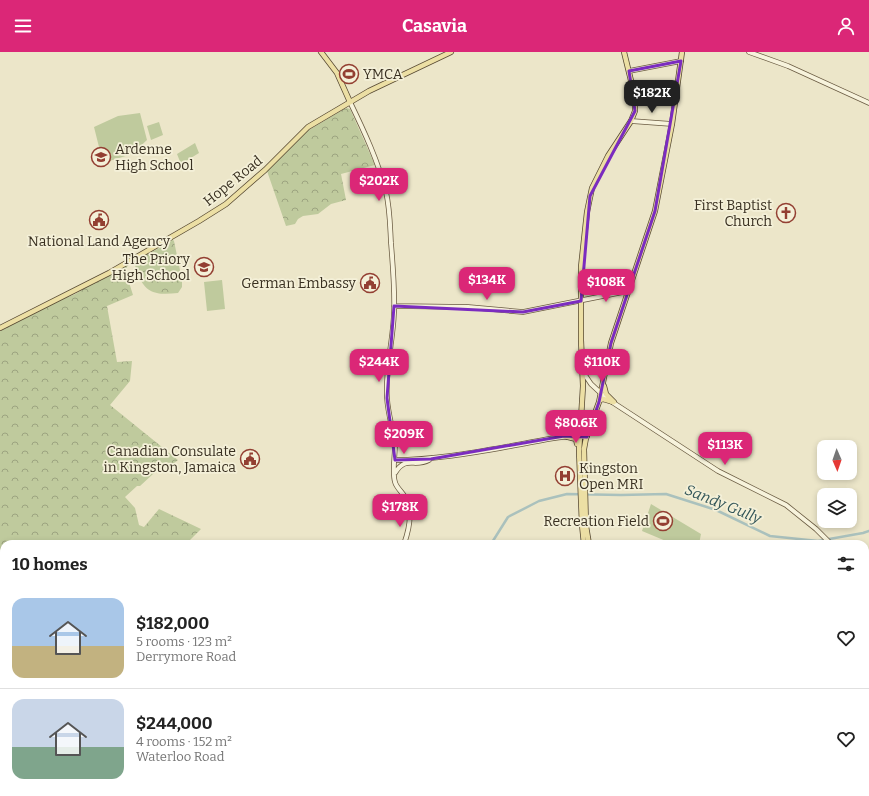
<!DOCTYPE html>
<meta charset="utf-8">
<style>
body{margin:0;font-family:Bitter,serif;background:#f6f6f6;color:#222;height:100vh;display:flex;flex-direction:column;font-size:15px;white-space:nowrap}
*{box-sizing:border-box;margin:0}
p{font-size:13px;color:#767676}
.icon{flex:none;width:22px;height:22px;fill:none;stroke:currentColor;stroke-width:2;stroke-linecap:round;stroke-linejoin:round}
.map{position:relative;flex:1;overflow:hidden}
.drawer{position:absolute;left:0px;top:488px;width:869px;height:256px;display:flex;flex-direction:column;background:#fff;border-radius:12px 12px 0 0;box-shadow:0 2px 6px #0003}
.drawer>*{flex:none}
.needle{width:26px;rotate:178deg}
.fabs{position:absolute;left:817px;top:388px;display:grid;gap:8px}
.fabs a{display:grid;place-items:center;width:40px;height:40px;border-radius:8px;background:#fff;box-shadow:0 2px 6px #0003;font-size:20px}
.price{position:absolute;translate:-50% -34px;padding:0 9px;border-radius:8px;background:#db2777;color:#fff;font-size:13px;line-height:26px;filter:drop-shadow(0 1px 2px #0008)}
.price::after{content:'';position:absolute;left:50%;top:24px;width:12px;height:9px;margin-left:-6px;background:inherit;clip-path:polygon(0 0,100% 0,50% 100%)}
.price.current{background:#222;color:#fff}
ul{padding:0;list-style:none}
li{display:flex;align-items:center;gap:12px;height:100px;padding:0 12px}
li+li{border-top:1px solid #e0e0e0}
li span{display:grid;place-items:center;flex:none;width:112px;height:80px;border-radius:12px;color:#555}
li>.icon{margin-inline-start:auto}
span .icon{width:48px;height:48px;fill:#fffc;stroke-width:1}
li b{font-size:17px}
h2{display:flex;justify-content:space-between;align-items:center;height:48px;padding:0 12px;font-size:17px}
header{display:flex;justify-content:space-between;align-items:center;height:52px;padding:0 12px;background:#db2777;color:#fff;font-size:18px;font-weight:700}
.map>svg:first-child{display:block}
.green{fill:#bfca9d}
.forest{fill:url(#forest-crowns)}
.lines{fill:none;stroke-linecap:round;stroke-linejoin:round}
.stream{stroke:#708f8b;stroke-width:1}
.canal{stroke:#aac1bd;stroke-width:2.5}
.secondary-casing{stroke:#6a5b42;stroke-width:5.5}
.primary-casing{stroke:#564832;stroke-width:6}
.highway-casing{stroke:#564832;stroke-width:6}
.secondary{stroke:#f7f3dc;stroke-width:4}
.primary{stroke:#ecdfa4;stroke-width:4.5}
.highway{stroke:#d5b160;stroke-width:5}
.marked{fill:none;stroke:#7b2cbf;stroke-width:3;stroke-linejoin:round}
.labels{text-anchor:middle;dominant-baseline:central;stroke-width:3.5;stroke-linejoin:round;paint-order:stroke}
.poi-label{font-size:14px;fill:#393021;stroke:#f4f0d8;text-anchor:end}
.street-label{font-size:14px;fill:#393021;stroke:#f4f0d8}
.water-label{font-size:15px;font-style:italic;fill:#325558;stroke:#f4f0d8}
</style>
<header><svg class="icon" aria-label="menu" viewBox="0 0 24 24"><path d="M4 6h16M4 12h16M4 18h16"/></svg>Casavia<svg class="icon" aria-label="person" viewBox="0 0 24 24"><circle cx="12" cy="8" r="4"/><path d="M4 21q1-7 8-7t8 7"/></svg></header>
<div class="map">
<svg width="869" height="744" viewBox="0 0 869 744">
<defs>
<pattern id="forest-crowns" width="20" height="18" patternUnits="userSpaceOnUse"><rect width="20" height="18" fill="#bfca9d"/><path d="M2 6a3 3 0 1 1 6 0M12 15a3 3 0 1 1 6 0" fill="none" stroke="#9ca480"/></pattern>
</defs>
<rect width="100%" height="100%" fill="#ece6c9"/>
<!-- green -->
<path class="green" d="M140 61 147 88 132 102 103 111 94 75 118 64Z
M159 70 163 83 151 88 147 74Z
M195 91 199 101 181 112 177 102Z
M222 228 225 257 207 259 204 230Z
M651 452 701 482 699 492H673L642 479Z"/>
<!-- forest -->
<path class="forest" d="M347 56 350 57 375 113 341 122 346 148 331 152 318 162 303 164 298 167 295 172 286 174 267 119 307 79 344 57Z
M172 187 174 189 182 228V235L178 241C160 243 146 243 139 224 137 219 135 215 134 209L161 195Z
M129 212 125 218 133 243 107 254 117 310 132 309 130 329 110 353 178 408 173 412 166 410 140 434H137L125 445 135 456 139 473 144 475 159 457 201 477 186 492H4V566L0 561V279L61 246C74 246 86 234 97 228 107 222 118 218 129 212Z"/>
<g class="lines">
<!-- stream -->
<path class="stream" d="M506 740 507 744
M47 744 50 740
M247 744V740"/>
<!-- canal -->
<path class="canal" d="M491 492 508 465 539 449 567 442 621 443 666 442 716 458 770 484 818 489 863 481 869 479
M0 624H4"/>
<defs>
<path id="secondary" d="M749 0 788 14 869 51
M629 19 681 9
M350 50C364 79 378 109 386 140 390 157 390 174 391 191 393 215 395 238 394 261 393 289 385 318 387 346 388 362 393 377 395 393 395 403 392 421 395 430 396 435 402 440 405 445 413 458 409 478 404 492
M631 69 672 72
M394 254 468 255 523 260 628 239
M583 320 591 332 606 346 718 419 786 453 816 477 831 492
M395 408C434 408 472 401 511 394 536 390 561 382 587 385
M395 421C406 403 414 416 429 408
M865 517 869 518
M393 740 395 744
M795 744 796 740"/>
<path id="primary" d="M321 0 337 21 350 50
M0 276 109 221 199 169 226 152 265 118 308 75 369 39 451 0
M604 334 606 342 614 350
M599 350 600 348 603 347 613 350
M564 384 576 387 577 392
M584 492 582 473 579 399 583 334 581 288V215L587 160 592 136 608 104 631 69 635 59V45L624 0
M589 492 586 474 584 397 586 386 599 350 611 291 655 159 672 72 682 0
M579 744V740
M583 744V740"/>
<path id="highway" d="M865 589 869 591
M865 595 869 596"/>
</defs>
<!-- secondary casing -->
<use href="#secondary" class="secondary-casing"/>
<!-- primary casing -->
<use href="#primary" class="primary-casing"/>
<!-- highway casing -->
<use href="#highway" class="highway-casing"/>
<!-- secondary -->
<use href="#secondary" class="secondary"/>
<!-- primary -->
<use href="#primary" class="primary"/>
<!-- highway -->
<use href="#highway" class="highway"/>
</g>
<!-- marked area -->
<path class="marked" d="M681 9 655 159 611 291 599 350 587 385 564 384 431 407 395 408 387 346 394 254 523 260 581 249 590 144 635 59 629 19Z"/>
<!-- icons -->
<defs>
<symbol id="stadium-ring" viewBox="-11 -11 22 22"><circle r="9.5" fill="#f4f0d8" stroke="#933f32" stroke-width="1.5"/><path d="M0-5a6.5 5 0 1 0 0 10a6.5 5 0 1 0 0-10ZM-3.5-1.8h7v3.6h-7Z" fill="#933f32"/></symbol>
<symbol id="school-ring" viewBox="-11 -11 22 22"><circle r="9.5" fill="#f4f0d8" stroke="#933f32" stroke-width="1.5"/><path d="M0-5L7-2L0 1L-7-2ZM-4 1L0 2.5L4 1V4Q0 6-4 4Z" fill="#933f32"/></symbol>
<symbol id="church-ring" viewBox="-11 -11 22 22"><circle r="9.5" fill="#f4f0d8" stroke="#933f32" stroke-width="1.5"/><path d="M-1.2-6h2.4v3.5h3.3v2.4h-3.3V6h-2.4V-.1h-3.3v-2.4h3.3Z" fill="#933f32"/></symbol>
<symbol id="civic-ring" viewBox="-11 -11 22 22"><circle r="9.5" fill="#f4f0d8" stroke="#933f32" stroke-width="1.5"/><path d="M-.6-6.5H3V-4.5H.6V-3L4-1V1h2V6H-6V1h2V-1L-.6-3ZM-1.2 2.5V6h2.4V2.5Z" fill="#933f32"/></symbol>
<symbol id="hospital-ring" viewBox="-11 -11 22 22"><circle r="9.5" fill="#f4f0d8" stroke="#933f32" stroke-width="1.5"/><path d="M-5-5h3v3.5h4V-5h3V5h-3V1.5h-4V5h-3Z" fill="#933f32"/></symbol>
</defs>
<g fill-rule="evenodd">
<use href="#stadium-ring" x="338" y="11" width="22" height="22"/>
<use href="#school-ring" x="90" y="94" width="22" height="22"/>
<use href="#church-ring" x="775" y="150" width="22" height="22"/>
<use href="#civic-ring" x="88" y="157" width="22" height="22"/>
<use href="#school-ring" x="193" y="204" width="22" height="22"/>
<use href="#civic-ring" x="359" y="220" width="22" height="22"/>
<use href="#civic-ring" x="239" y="396" width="22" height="22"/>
<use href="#hospital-ring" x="554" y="413" width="22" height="22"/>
<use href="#stadium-ring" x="652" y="458" width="22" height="22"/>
</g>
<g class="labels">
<!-- poi labels -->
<g class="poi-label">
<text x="363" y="22" text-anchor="start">YMCA</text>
<text x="115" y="97" text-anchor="start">Ardenne<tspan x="115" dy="16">High School</tspan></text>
<text x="772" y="153">First Baptist<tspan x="772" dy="16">Church</tspan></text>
<text x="99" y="189" text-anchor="middle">National Land Agency</text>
<text x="190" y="207">The Priory<tspan x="190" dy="16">High School</tspan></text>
<text x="356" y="231">German Embassy</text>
<text x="236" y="399">Canadian Consulate<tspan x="236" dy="16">in Kingston, Jamaica</tspan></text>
<text x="579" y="416" text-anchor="start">Kingston<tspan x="579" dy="16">Open MRI</tspan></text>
<text x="649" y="469">Recreation Field</text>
</g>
<!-- street labels -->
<g class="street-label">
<text transform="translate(233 129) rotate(-39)">Hope Road</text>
</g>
<!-- water labels -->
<g class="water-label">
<text transform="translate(723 452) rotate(22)">Sandy Gully</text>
</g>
</g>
</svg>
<div class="fabs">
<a><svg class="needle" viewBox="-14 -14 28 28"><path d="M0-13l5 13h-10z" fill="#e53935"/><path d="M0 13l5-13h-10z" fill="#767676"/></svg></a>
<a><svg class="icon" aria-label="layers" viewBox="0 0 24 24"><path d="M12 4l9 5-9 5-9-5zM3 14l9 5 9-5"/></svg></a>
</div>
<b class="price current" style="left:652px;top:62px">$182K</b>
<b class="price" style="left:379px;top:150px">$202K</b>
<b class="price" style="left:487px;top:249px">$134K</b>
<b class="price" style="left:606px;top:251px">$108K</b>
<b class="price" style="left:379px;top:331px">$244K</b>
<b class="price" style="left:602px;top:331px">$110K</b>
<b class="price" style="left:576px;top:392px">$80.6K</b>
<b class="price" style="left:404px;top:403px">$209K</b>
<b class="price" style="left:725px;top:414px">$113K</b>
<b class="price" style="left:400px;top:476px">$178K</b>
<section class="drawer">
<h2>10 homes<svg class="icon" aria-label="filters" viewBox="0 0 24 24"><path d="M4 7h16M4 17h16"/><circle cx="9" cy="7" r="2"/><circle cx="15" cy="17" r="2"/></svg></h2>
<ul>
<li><span style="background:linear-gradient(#a9c7e8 60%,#c2b280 0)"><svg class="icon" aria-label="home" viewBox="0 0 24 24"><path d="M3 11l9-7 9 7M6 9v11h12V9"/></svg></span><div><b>$182,000</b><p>5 rooms · 123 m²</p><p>Derrymore Road</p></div><svg class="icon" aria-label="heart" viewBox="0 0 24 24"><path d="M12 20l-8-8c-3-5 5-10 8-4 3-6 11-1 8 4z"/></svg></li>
<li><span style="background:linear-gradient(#c9d6e8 60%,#7fa58c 0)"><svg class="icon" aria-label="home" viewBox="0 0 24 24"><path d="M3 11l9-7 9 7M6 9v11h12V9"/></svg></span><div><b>$244,000</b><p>4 rooms · 152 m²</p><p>Waterloo Road</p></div><svg class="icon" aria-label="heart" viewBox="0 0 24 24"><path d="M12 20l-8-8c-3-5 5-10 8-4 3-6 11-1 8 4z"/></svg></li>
</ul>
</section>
</div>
